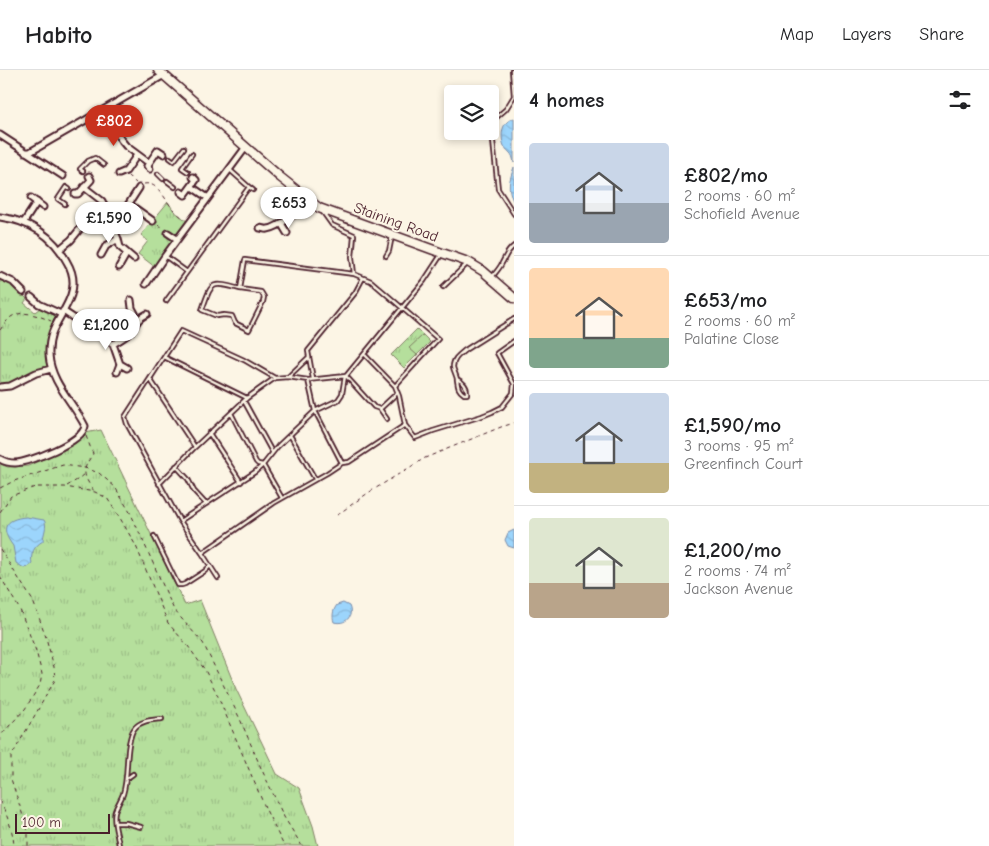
<!DOCTYPE html>
<meta charset="utf-8">
<style>
body{margin:0;font-family:"Comic Neue",sans-serif;background:#f2f2f2;color:#202124;height:100vh;display:flex;flex-direction:column;font-size:19px;white-space:nowrap}
*{box-sizing:border-box;margin:0}
p{font-size:16px;color:#757577}
.icon{flex:none;width:28px;height:28px;fill:none;stroke:currentColor;stroke-width:2;stroke-linecap:round;stroke-linejoin:round}
.map{position:relative;flex:1;overflow:hidden}
.details{display:flex;flex-direction:column;background:#fff;width:475px}
.details>*{flex:none}
.buttons{position:absolute;left:444px;top:15px;display:grid;gap:10px}
.buttons a{display:grid;place-items:center;width:55px;height:55px;border-radius:5px;background:#fff;box-shadow:0 2px 8px #0003;font-size:25px}
.scale{position:absolute;left:15px;bottom:12px;width:95px;box-sizing:border-box;padding-left:5px;border:2px solid #4a1f2b;border-top:0;font-size:14px;line-height:18px;white-space:nowrap;color:#4a1f2b;-webkit-text-stroke:4px #fcf5e5;paint-order:stroke}
.price{position:absolute;translate:-50% -42px;padding:0 11px;border-radius:18px;background:#fff;color:#222;font-size:16px;line-height:32px;filter:drop-shadow(0 1px 2px #0008)}
.price::after{content:'';position:absolute;left:50%;top:30px;width:15px;height:11px;margin-left:-8px;background:inherit;clip-path:polygon(0 0,100% 0,50% 100%)}
.price.current{background:#c8321e;color:#fff}
ul{padding:0;list-style:none}
li{display:flex;align-items:center;gap:15px;height:125px;padding:0 15px}
li+li{border-top:1px solid #e0e0e0}
li span{display:grid;place-items:center;flex:none;width:140px;height:100px;border-radius:5px;color:#555}
li>.icon{margin-inline-start:auto}
span .icon{width:60px;height:60px;fill:#fffc;stroke-width:1}
li b{font-size:21px}
h2{display:flex;justify-content:space-between;align-items:center;height:60px;padding:0 15px;font-size:21px}
header{display:flex;align-items:center;gap:30px;box-sizing:border-box;height:70px;padding:0 25px;background:#fff;border-bottom:1px solid #e0e0e0}
header strong{font-size:24px}
nav{display:flex;gap:28px;margin-inline-start:auto;font-size:18px}
main{display:flex;flex:1;min-height:0}
.map>svg:first-child{display:block}
.grass{fill:url(#grass-tufts);stroke:#807f64}
.pitch{fill:#b5df9c;stroke:#807f64}
.water{fill:url(#water-waves);stroke:#7b8ca8}
.lines{fill:none;stroke-linecap:round;stroke-linejoin:round}
.lane-casing{stroke:#4a1f2b;stroke-width:6}
.street-casing{stroke:#4a1f2b;stroke-width:9}
.secondary-casing{stroke:#4a1f2b;stroke-width:11}
.path{stroke:#4a1f2b;stroke-width:1;stroke-dasharray:4 4;stroke-linecap:butt}
.lane{stroke:#fcf5e5;stroke-width:2.5}
.street{stroke:#fcf5e5;stroke-width:5}
.secondary{stroke:#fcf5e5;stroke-width:8}
.labels{text-anchor:middle;dominant-baseline:central;stroke-width:4;stroke-linejoin:round;paint-order:stroke}
.street-label{font-size:15px;fill:#4a1f2b;stroke:#fcf5e5}
</style>
<header>
<strong>Habito</strong>
<nav><a>Map</a><a>Layers</a><a>Share</a></nav>
</header>
<main>
<div class="map">
<svg width="514" height="776" viewBox="0 0 514 776">
<defs>
<pattern id="grass-tufts" width="24" height="20" patternUnits="userSpaceOnUse" patternTransform="scale(1.25)"><rect width="24" height="20" fill="#b5df9c"/><path d="M3 7l-1-3M5 7V3M7 7l1-3M15 17l-1-3M17 17v-4M19 17l1-3" fill="none" stroke="#9dbf87"/></pattern>
<pattern id="water-waves" width="16" height="10" patternUnits="userSpaceOnUse" patternTransform="scale(1.25)"><rect width="16" height="10" fill="#9cd5fc"/><path d="M0 5q4-4 8 0t8 0" fill="none" stroke="#88b6d8"/></pattern>
</defs>
<rect width="100%" height="100%" fill="#fcf5e5"/>
<filter id="ink" filterUnits="userSpaceOnUse"><feTurbulence type="fractalNoise" baseFrequency=".02" numOctaves="2"/><feDisplacementMap in="SourceGraphic" scale="10" xChannelSelector="R" yChannelSelector="G"/><feConvolveMatrix kernelMatrix="1 2 1 2 8 2 1 2 1" color-interpolation-filters="sRGB"/></filter>
<g filter="url(#ink)">
<!-- grass -->
<path class="grass" d="M168 132 174 141 188 152 155 197 138 184 148 171 141 165Z
M0 207 11 212 27 229 24 233 35 242 40 238 59 246 55 252 49 296 31 302 5 315H0Z
M417 259 423 265 410 278 417 285 404 298 391 285Z
M101 360 185 535 200 530 236 619 277 704 299 718 313 756 318 776H0V394L8 397 28 396 56 383 85 363Z"/>
<!-- pitch -->
<path class="pitch" d="M423 265 430 272 417 285 409 278Z"/>
<!-- water -->
<path class="water" d="M514 48V93C512 81 509 84 504 76 501 69 501 57 507 52 509 50 512 49 514 48Z
M514 97V132L513 131C507 116 509 112 514 97Z
M26 447 44 450C48 456 43 464 43 471 34 476 30 484 32 494L28 497 24 498 16 493 13 476C0 459 4 449 26 447Z
M514 460V478L508 476 505 470 508 463Z
M343 533 349 536C354 547 345 555 334 552 332 546 333 540 337 535Z"/>
<g class="lines">
<defs>
<path id="lane" d="M512 0 514 26 506 39 491 52 498 119 514 144
M170 88 174 91 184 78
M83 101 80 99 88 91 95 88 104 95
M188 102 182 98 192 84
M158 104 163 109
M167 111 175 117
M249 117 253 120
M65 134 58 129 66 117 69 119
M322 141 332 155 354 165 352 187 354 204
M165 186 187 202
M386 186 389 181 392 166
M492 207C496 202 500 198 502 193 506 186 507 181 514 176
M443 217 467 194
M240 219 261 222 264 227 263 232 249 260 235 253 232 246 224 245 217 246 202 240C212 212 210 211 240 219L245 190 354 204 371 211 438 269 395 316
M166 231 249 117 230 100
M364 284 395 316 399 326 405 355 415 368 433 361 482 346 492 342 502 337 513 323 514 314
M164 287 247 328
M346 306 374 337 380 339 387 349
M288 307 309 287
M150 309 195 377
M313 309 308 281 355 223 363 208
M457 309C463 312 468 316 467 324H464C458 320 458 317 457 310 457 306 454 302 453 297 453 289 459 285 465 280L514 249
M514 314 497 283 514 271
M244 331 272 382
M380 339 397 323
M231 343 256 392 258 394 263 395 282 428
M209 363 241 412
M290 365 315 409
M342 393 349 392 405 355
M176 396 188 409 194 421 206 434
M159 414 195 377 247 328 275 308
M180 451 255 402 263 395 278 376 315 341 338 330 342 324 345 306
M154 466 178 515H182L185 514 205 501 210 496
M202 483 274 433 327 403 342 393 315 341 308 310
M218 508 202 483 180 451 127 354 125 347 181 261 244 290 275 308 288 307 308 310 346 306 424 211 441 185
M126 709 133 704
M115 753H126L141 757
M119 776C118 765 112 753 115 741 117 735 121 730 123 724 128 708 126 690 129 674 130 669 131 663 134 659 140 650 153 650 162 649"/>
<path id="street" d="M104 40 121 70 126 76 149 93
M0 65 63 106
M25 82H30L164 5
M150 99 147 96 158 80 164 84
M119 104 126 101 137 85
M84 117 102 131 118 169 120 177 134 189
M192 117 208 128
M181 122 185 125 196 110 193 107
M75 124H78L91 110 89 106
M31 128 43 137
M129 134 153 151
M0 147C29 151 53 165 67 192 73 202 75 213 71 225 63 248 48 257 49 285 51 313 73 332 85 356 83 372 30 392 15 393 10 393 5 392 0 389
M24 152 37 132
M281 153 287 163
M260 158C262 158 266 160 268 159 279 158 301 139 308 130
M168 163 177 169
M60 179 71 170 88 149 107 141 126 138 139 118
M101 185 106 176 118 169
M119 197 127 183
M0 206 13 212 23 222
M146 214 165 186 246 77
M31 227 39 234 61 244
M131 230 132 238 138 249
M63 241 113 274C120 270 126 267 130 262 138 253 135 250 147 244
M113 274 120 294 117 302
M120 294 127 298
M0 317 10 316 36 303 51 299"/>
<path id="secondary" d="M158 0 280 107 319 138 442 183 468 192 483 201 514 228"/>
</defs>
<!-- lane casing -->
<use href="#lane" class="lane-casing"/>
<!-- street casing -->
<use href="#street" class="street-casing"/>
<!-- secondary casing -->
<use href="#secondary" class="secondary-casing"/>
<!-- path -->
<path class="path" d="M128 106 136 113
M144 114C159 111 166 133 175 141 178 144 181 147 185 149
M158 155 164 160
M0 260C3 256 7 250 11 247 22 239 40 246 51 251
M86 366 93 384C82 399 82 405 94 421
M67 416 77 410 84 404
M0 418 14 411 63 395 85 398 99 403 115 417 131 444 174 540 203 573 240 649 261 698 284 747 302 776
M0 442 11 426 35 417H65L95 422 107 428 120 448 136 476 168 553 188 576 205 600 217 624 267 742 284 776
M337 445 368 423 425 388 501 357 514 353
M0 479 33 531 45 564 54 597 55 610 11 687V709L28 761V776
M0 506 20 540 36 581 42 604 40 615 25 639 0 666
M0 731C7 745 13 760 14 776"/>
<!-- lane -->
<use href="#lane" class="lane"/>
<!-- street -->
<use href="#street" class="street"/>
<!-- secondary -->
<use href="#secondary" class="secondary"/>
</g>
</g>
<g class="labels">
<!-- street labels -->
<g class="street-label">
<text transform="translate(396 152) rotate(20)">Staining Road</text>
</g>
</g>
</svg>
<div class="buttons">
<a><svg class="icon" aria-label="layers" viewBox="0 0 24 24"><path d="M12 4l9 5-9 5-9-5zM3 14l9 5 9-5"/></svg></a>
</div>
<div class="scale">100 m</div>
<b class="price current" style="left:114px;top:77px">£802</b>
<b class="price" style="left:289px;top:159px">£653</b>
<b class="price" style="left:109px;top:174px">£1,590</b>
<b class="price" style="left:106px;top:281px">£1,200</b>
</div>
<section class="details">
<h2>4 homes<svg class="icon" aria-label="filters" viewBox="0 0 24 24"><path d="M4 7h16M4 17h16"/><circle cx="9" cy="7" r="2"/><circle cx="15" cy="17" r="2"/></svg></h2>
<ul>
<li><span style="background:linear-gradient(#c9d6e8 60%,#9aa5b1 0)"><svg class="icon" aria-label="home" viewBox="0 0 24 24"><path d="M3 11l9-7 9 7M6 9v11h12V9"/></svg></span><div><b>£802/mo</b><p>2 rooms · 60 m²</p><p>Schofield Avenue</p></div></li>
<li><span style="background:linear-gradient(#ffd9b3 70%,#7fa58c 0)"><svg class="icon" aria-label="home" viewBox="0 0 24 24"><path d="M3 11l9-7 9 7M6 9v11h12V9"/></svg></span><div><b>£653/mo</b><p>2 rooms · 60 m²</p><p>Palatine Close</p></div></li>
<li><span style="background:linear-gradient(#c9d6e8 70%,#c2b280 0)"><svg class="icon" aria-label="home" viewBox="0 0 24 24"><path d="M3 11l9-7 9 7M6 9v11h12V9"/></svg></span><div><b>£1,590/mo</b><p>3 rooms · 95 m²</p><p>Greenfinch Court</p></div></li>
<li><span style="background:linear-gradient(#dfe7d0 65%,#b9a48a 0)"><svg class="icon" aria-label="home" viewBox="0 0 24 24"><path d="M3 11l9-7 9 7M6 9v11h12V9"/></svg></span><div><b>£1,200/mo</b><p>2 rooms · 74 m²</p><p>Jackson Avenue</p></div></li>
</ul>
</section>
</main>
